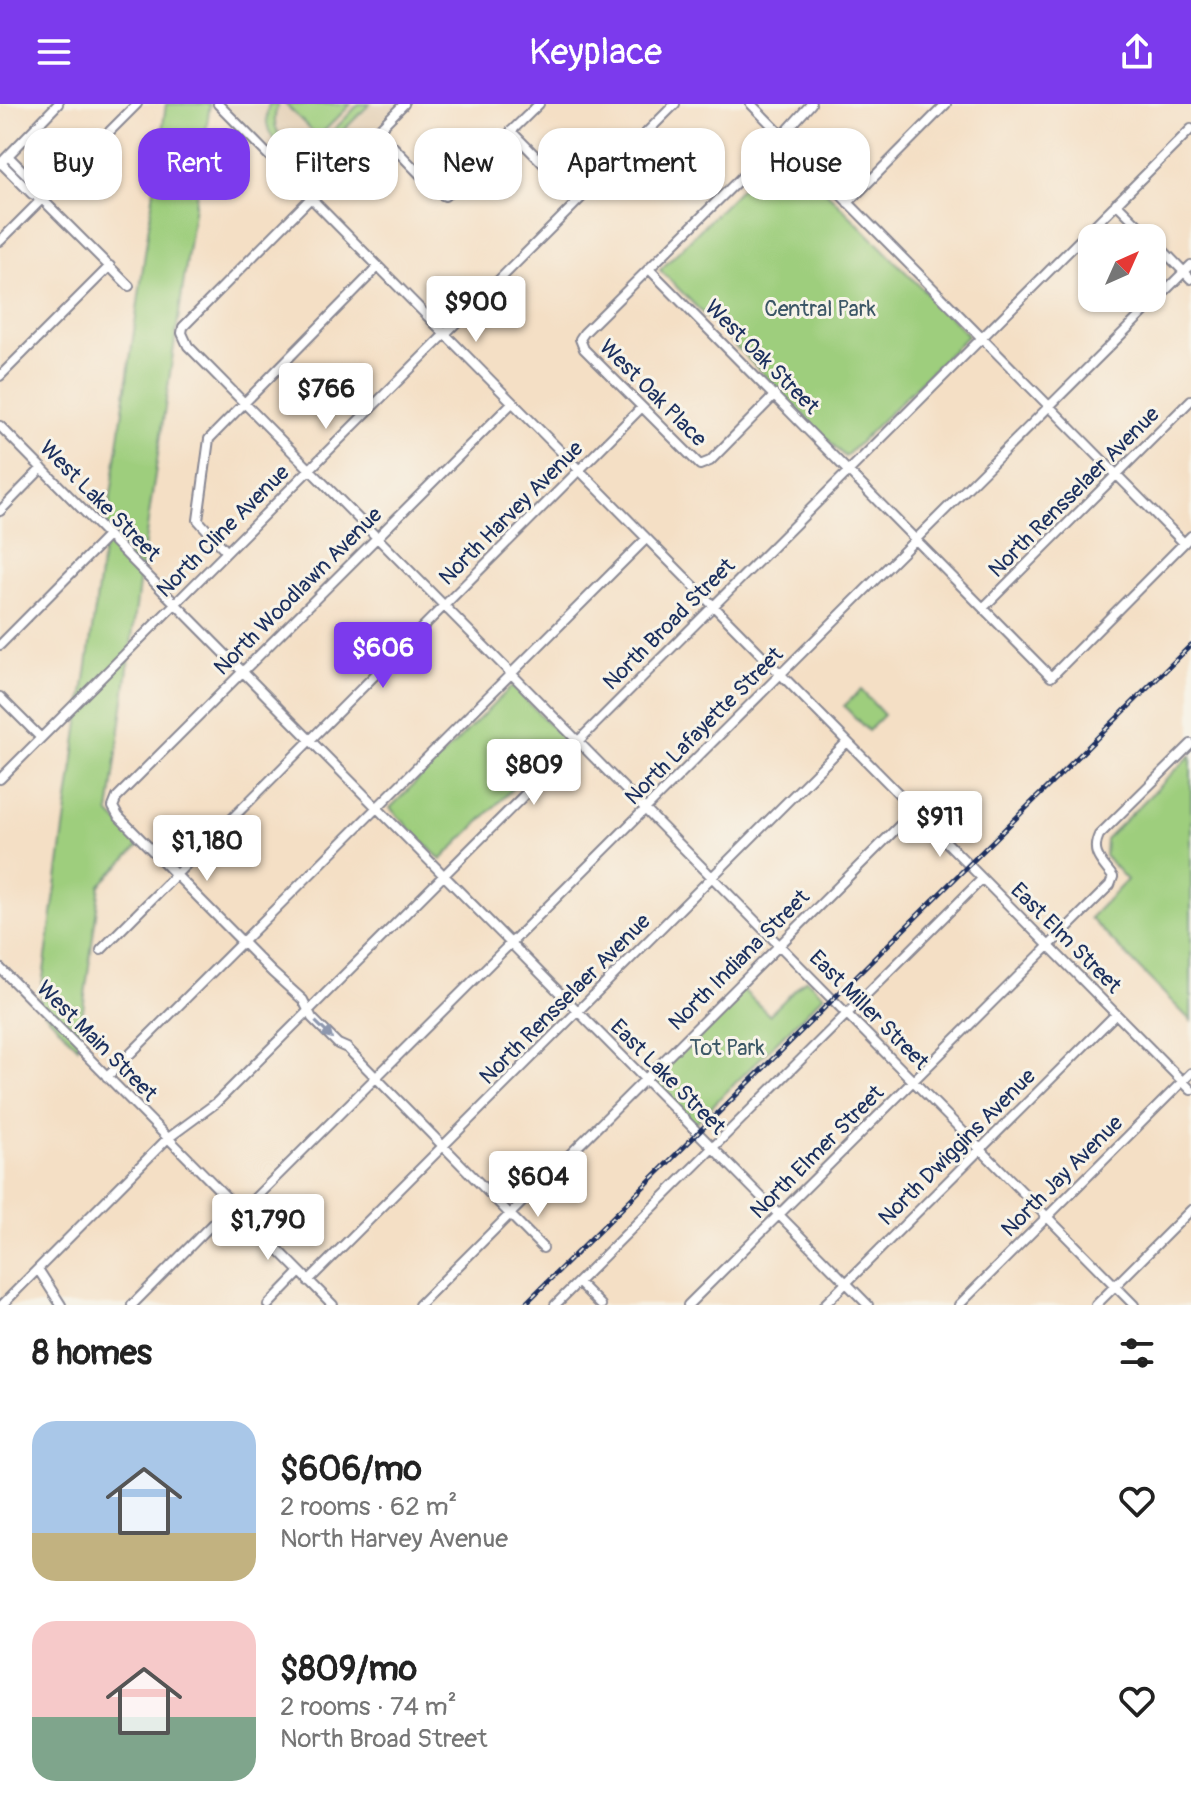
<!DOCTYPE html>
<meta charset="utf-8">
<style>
body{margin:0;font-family:Pangolin,sans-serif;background:#f6f6f6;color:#222;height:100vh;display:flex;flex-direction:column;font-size:30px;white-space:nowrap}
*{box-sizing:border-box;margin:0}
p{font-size:26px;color:#767676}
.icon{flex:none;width:44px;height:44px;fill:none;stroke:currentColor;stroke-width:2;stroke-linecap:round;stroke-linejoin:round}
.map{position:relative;height:1201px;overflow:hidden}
.panel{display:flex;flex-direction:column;background:#fff;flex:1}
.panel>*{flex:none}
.guide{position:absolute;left:24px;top:24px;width:1144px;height:72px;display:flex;gap:16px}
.needle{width:52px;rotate:45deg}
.tools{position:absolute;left:1078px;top:120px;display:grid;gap:16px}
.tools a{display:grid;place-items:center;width:88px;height:88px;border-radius:16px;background:#fff;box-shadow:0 2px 6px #0004;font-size:40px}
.price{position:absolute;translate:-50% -68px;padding:0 18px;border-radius:8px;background:#fff;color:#222;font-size:26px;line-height:52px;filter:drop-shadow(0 2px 4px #0008)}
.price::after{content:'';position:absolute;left:50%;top:48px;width:24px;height:18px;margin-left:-12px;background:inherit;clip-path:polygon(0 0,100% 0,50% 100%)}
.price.active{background:#7c3aed;color:#fff}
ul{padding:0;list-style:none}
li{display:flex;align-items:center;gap:24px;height:200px;padding:0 32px}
li span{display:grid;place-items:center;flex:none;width:224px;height:160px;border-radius:24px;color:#555}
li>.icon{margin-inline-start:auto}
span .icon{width:96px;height:96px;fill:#fffc;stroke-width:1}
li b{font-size:34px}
h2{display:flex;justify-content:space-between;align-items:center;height:96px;padding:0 32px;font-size:34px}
.chip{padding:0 28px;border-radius:24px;background:#fff;box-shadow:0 2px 6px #0004;font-size:28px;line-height:72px}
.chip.active{background:#7c3aed;color:#fff}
header{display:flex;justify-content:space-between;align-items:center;height:104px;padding:0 32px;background:#7c3aed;color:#fff;font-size:36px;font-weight:600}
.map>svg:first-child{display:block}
.built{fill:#e4d0b6}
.green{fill:#9ece7d;stroke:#5c7e6e;stroke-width:2}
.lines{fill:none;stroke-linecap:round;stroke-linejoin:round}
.minor-casing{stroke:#888792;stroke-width:12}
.minor{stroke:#fff;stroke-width:8}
.rail-casing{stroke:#1b2f5e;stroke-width:5}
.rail{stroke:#f7f3e8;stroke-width:2;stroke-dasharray:6;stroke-linecap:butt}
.oneway{fill:#8d97ae}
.labels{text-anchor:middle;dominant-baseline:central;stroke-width:6;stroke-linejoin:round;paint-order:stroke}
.park-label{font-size:22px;fill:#3c5766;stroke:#f7f3e8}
.street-label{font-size:22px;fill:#1b2f5e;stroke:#f7f3e8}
</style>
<header><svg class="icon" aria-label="menu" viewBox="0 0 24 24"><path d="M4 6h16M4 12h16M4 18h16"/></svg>Keyplace<svg class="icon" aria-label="share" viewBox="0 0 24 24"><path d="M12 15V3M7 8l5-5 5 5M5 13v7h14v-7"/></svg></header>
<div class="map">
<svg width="1191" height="1201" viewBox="0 0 1191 1201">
<rect width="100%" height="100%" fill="#f7f3e8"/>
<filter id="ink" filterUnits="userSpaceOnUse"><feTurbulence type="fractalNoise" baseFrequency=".0125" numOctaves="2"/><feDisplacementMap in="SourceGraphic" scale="16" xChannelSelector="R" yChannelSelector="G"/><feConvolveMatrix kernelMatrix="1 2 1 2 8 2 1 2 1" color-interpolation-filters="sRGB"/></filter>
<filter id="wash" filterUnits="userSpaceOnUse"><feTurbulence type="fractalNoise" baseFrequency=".006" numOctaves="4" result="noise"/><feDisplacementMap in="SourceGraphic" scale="32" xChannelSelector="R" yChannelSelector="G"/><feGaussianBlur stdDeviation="1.8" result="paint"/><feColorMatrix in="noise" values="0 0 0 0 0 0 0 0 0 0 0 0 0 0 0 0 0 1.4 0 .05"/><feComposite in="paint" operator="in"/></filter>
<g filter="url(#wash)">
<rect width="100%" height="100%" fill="#f4dfc5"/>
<!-- built -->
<path class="built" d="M218 0H405L311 95Z"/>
<!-- green -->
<path class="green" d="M166 0H210L141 465 109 709 140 741 100 781 78 943 39 903Z
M269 0H278C274 10 273 20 279 30 304 67 341 18 359 0H370L309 60 304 55 307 51C279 51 260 27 269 0Z
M285 0H351L318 33Z
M782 43 968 231 845 353 660 166Z
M512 582 563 634 441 756 390 704Z
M861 586 884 611 868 627 844 602Z
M1191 651V917L1090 814 1127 776 1105 752 1106 735Z
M806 875 824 891 694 1020 651 976 742 885 769 911Z"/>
</g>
<g filter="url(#ink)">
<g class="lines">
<defs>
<path id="minor" d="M218 0 1191 986
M404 0 183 223 182 229 188 242 1134 1201
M751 0 1184 439
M378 27 438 89 445 92 539 0
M511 27 579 96
M8 52 39 83 42 95
M1 59 32 90 42 95 129 182
M0 60 58 0
M848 99 946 0
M1116 99 1151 134
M1152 135 1191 175
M0 137 137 0
M649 165 1051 573 1191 432
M0 272 110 162
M775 291 710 357 700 361 584 245 580 235 584 229 775 40 811 0
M512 299 117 693 113 703 118 712 272 868 303 896 312 914 338 940 347 944 543 1144
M0 322 868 1201
M0 407 42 364
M227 448 198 416 209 335 378 163
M983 504 1191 296
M0 541 108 432
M0 593 41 634
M0 675 675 0
M101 846 642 303
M0 864 333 1201
M107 973 646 435
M241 1108 1191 161
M38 1165 61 1201
M308 1177 847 638
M578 1178 601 1201
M2 1201 167 1035 216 999 1191 25
M132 1201 232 1100
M268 1201 300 1168
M419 1201 915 706
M555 1201 982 775
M688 1201 1110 781 1113 773C1102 758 1090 750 1099 731L1191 640
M824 1201 1116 910
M959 1201 1191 969
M1096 1201 1191 1106"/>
</defs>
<!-- minor casing -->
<use href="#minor" class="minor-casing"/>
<!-- minor -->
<use href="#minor" class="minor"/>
<defs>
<path id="rail" d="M524 1201 1191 541"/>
</defs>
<!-- rail casing -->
<use href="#rail" class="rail-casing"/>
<!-- rail -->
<use href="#rail" class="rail"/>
</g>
<!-- one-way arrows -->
<defs><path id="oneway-solid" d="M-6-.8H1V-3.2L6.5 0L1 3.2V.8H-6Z" transform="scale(2)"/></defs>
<use class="oneway" href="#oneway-solid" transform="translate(324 926) rotate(45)"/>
</g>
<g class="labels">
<!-- park labels -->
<g class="park-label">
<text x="820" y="205">Central Park</text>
<text x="727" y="944">Tot Park</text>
</g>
<!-- street labels -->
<g class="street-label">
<text transform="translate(762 253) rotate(45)">West Oak Street</text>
<text transform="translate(653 289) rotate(45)">West Oak Place</text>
<text transform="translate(1074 388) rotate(-45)">North Rensselaer Avenue</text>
<text transform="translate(100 397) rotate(45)">West Lake Street</text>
<text transform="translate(511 409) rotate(-45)">North Harvey Avenue</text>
<text transform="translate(223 427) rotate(-45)">North Cline Avenue</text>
<text transform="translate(298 487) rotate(-45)">North Woodlawn Avenue</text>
<text transform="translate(669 520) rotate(-45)">North Broad Street</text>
<text transform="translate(704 622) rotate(-45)">North Lafayette Street</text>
<text transform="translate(1066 834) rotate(45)">East Elm Street</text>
<text transform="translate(739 856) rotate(-45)">North Indiana Street</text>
<text transform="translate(565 895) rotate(-45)">North Rensselaer Avenue</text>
<text transform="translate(869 906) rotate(45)">East Miller Street</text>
<text transform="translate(97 937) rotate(45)">West Main Street</text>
<text transform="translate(668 973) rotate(45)">East Lake Street</text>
<text transform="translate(957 1043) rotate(-45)">North Dwiggins Avenue</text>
<text transform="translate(817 1048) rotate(-45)">North Elmer Street</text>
<text transform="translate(1062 1072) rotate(-45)">North Jay Avenue</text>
</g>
</g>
</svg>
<div class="tools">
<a><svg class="needle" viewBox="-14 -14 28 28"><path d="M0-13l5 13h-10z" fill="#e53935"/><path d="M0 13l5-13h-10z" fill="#767676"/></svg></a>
</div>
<b class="price" style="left:476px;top:240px">$900</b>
<b class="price" style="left:326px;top:327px">$766</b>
<b class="price active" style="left:383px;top:586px">$606</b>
<b class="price" style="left:534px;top:703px">$809</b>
<b class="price" style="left:940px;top:755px">$911</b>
<b class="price" style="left:207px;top:779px">$1,180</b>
<b class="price" style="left:538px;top:1115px">$604</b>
<b class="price" style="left:268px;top:1158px">$1,790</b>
<div class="guide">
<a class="chip">Buy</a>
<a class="chip active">Rent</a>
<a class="chip">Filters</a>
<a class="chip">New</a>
<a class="chip">Apartment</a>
<a class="chip">House</a>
</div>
</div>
<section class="panel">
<h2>8 homes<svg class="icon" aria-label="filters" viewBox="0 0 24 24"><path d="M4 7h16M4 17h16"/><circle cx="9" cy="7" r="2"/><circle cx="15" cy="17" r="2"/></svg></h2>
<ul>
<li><span style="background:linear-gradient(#a9c7e8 70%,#c2b280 0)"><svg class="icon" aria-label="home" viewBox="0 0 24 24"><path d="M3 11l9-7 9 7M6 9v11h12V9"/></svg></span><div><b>$606/mo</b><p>2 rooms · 62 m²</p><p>North Harvey Avenue</p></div><svg class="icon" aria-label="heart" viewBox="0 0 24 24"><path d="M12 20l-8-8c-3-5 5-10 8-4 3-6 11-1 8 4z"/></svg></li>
<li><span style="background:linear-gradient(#f6c9c9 60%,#7fa58c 0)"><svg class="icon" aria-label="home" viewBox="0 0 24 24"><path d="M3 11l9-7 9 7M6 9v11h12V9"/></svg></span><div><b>$809/mo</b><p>2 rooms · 74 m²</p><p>North Broad Street</p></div><svg class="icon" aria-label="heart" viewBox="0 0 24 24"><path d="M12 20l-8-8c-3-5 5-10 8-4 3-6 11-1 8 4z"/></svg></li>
</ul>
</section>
